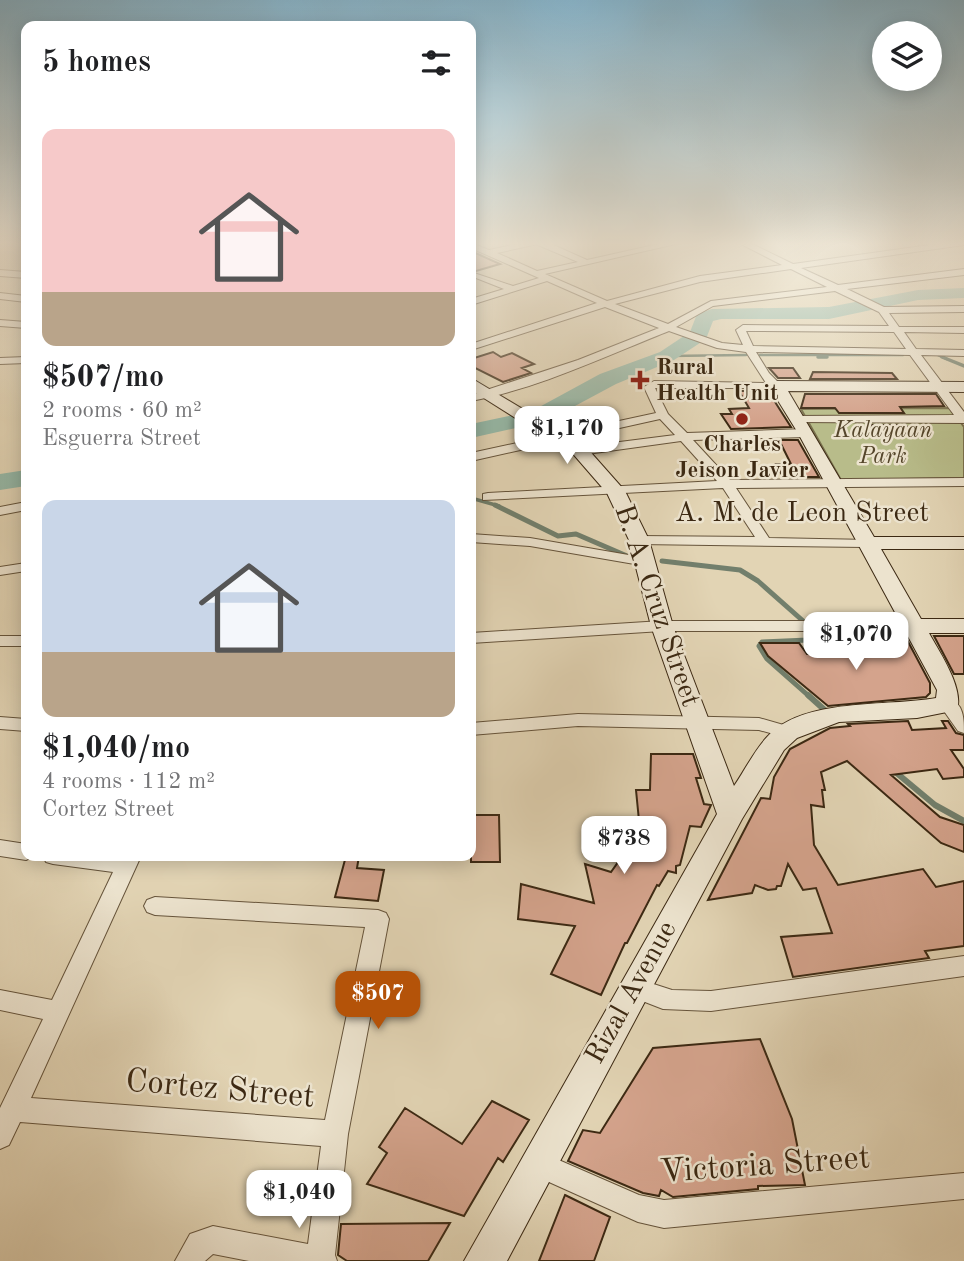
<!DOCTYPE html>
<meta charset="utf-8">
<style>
body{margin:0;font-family:"Old Standard TT",serif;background:#f2f2f2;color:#202124;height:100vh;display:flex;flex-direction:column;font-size:26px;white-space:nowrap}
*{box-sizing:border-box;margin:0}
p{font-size:23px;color:#757577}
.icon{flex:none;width:38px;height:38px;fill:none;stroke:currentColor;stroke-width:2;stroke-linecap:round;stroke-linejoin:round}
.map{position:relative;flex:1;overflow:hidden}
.details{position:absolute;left:21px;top:21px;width:455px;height:840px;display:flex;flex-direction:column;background:#fff;border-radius:14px;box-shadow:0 4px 18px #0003}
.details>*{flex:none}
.controls{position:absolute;left:872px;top:21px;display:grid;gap:14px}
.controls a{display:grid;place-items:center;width:70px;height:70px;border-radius:50%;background:#fff;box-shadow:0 4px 18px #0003;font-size:35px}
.price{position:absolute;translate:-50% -60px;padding:0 16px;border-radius:14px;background:#fff;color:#222;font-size:23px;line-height:46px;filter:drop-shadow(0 2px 4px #0008)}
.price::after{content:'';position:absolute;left:50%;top:42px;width:21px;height:16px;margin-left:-10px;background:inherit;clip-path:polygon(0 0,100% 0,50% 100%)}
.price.current{background:#b45309;color:#fff}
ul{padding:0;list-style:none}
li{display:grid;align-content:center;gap:14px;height:371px;padding:0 21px}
li span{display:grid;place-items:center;height:217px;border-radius:14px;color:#555}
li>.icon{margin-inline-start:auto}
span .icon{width:126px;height:126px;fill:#fffc;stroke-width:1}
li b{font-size:30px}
h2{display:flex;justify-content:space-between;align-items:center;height:84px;padding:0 21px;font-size:30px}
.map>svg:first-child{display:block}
.green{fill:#b8bc8a;stroke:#7a724e;stroke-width:2}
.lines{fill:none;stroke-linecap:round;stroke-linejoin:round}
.stream-far3{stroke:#727f6c;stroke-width:2.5}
.stream-far2{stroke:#727f6c;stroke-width:3.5}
.stream-far1{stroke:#727f6c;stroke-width:5}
.stream{stroke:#727f6c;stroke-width:6}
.river{fill:#96b9a8;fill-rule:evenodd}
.building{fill:#d4a38c;stroke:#3c2913;stroke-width:2}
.street-casing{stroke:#66543b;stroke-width:2}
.secondary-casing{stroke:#3c2913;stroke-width:2}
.street{fill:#ece3ce;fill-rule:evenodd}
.secondary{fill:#ece3ce;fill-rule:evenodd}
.poi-dot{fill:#8f2418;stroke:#ece3ce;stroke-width:2.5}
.labels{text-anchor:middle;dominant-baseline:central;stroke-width:5;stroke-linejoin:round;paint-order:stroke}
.far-poi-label{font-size:23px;font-weight:bold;fill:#3c2913;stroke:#ece3ce;text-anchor:start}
.far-park-label{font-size:23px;font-style:italic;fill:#55462b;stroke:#ece3ce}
.street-label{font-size:28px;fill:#3c2913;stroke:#ece3ce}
.near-street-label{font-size:33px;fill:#3c2913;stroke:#ece3ce}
</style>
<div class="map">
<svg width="964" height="1261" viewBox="0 0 964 1261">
<rect width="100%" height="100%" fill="#e2d4b4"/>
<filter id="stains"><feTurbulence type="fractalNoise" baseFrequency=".00286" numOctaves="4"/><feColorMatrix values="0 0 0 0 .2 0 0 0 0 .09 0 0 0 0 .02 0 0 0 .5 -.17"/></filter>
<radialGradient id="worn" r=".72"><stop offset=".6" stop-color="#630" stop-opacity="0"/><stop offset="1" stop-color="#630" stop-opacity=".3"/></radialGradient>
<!-- green -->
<path class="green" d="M950 408 964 427V478L841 480 801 409Z"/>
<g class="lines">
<!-- stream-far3 -->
<path class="stream-far3" d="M760 355H903
M938 355 947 359
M667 356 746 355"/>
<!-- stream-far2 -->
<path class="stream-far2" d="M818 357H827
M942 357 964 366
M471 498 499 506"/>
<!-- stream-far1 -->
<path class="stream-far1" d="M495 505 558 536 576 534 627 556
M662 561 740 570 758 581 811 628 808 640 762 642 759 646 767 659 810 697"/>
<!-- stream -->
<path class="stream" d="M808 695 828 713
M893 770 935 805 964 821"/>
<!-- river -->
<path class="river" d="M964 288V298L918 300 829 319H721L713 321 706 339 674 360 616 384 547 421 471 438V424L532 411 600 374 660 352 690 332 697 314 712 309 829 307 918 290Z
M26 470V486L0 490V474Z"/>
</g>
<!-- building -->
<path class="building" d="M471 251 500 264 476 271 471 270Z
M493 352 501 357 512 353 534 364 522 368 531 373 503 382 471 366V359Z
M769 368H793L800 378H778Z
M813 372 892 373 897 379H810Z
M739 391H768L791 427 731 429 721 414H732L729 409 749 408Z
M805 394H936L944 406 900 407 904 413H839L835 408H801Z
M870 425H906L911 433H876Z
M779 440H798L819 477H783L776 464H791Z
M872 634H904L930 683V693L926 697 828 706 768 656 760 643H799L807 654H863L859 646H878Z
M934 636H964V674H954Z
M908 721 912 730 946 728 942 721H948L956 733 964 735V750H951L964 769V777L943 779 937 769 891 775 940 817 964 825V852L941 843 847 761 821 772 825 790H822L824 807 811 805 814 845 838 885 923 869 936 887 964 881V946L925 951 929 958 793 977 781 937 832 933 816 888 803 890 788 864 781 886H777L776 889 768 890 755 885 752 893 708 900 761 798 770 799 774 777 790 749 830 728 850 726 848 724Z
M651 754H693L701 778H696L704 804 711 805 701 827 690 826 680 865 676 866V873L668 871 659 886 657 885 627 943H625L601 995 551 974 575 926 518 919 521 884 594 903 585 864 611 872 640 831 636 790H650Z
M475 815H499L500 862H471V825H475Z
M346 856H359L357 868 384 870 378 901 335 897Z
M760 1039 792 1119 805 1185 758 1186V1189L673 1197 661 1190 659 1196 643 1193 568 1161 583 1130 600 1133 653 1048Z
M492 1101 529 1120 503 1162 498 1158 464 1216 367 1184 387 1153 379 1147 405 1108 462 1144Z
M565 1195 610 1217 594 1261H539Z
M450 1223 428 1261H347L338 1255 341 1224Z"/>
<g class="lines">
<defs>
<path id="street" d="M471 243 489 250 521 243H549L587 260 663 243H680L545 274 607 301 700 276 782 265 739 243H750L793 264 944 243H964V245L801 268 838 285 964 269V275L847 289 884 307 964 306V312L889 313 899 327H964V333L904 332 916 349 964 350V356L921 355 964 412V423L798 422 792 419 798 416 954 415 910 355 756 352 769 373 782 386 781 388H655L668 414 687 433 806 429 812 433 806 437 693 440 730 480 964 478V486L736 488 769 538 870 540 872 543 870 546 865 547 639 544 632 540 639 536 755 537 723 488 483 500V494L488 493 717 481 681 441 580 455 574 451 580 447 675 435 660 419 471 461V453L656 413 644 387 654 381 766 383 746 352 717 348 669 331C606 356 537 389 471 401V395L578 360 659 328 605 307 471 350V344L597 303 547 281 471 305V299L504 289 471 276V272L513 286 539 278 471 248ZM538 244V245L578 262 537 271 497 253ZM791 269 827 287 711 301 668 324 615 304 700 282ZM835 291 879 312 889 326 743 325 736 330 743 345 722 343 676 327 713 306ZM746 331 894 332 906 349 753 346Z
M0 270 26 272V278L0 276Z
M0 293 26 296V302L0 299Z
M0 320 26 322V328L0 326Z
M26 357V363L0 364V358Z
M26 502V510L0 515V507Z
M471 534 530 538 646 558 653 562 646 566 530 546 471 542Z
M26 563V571L0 575V567Z
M662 621H913L921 626 913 631H662L471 643V633Z
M0 636H26V646H0Z
M948 698C964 703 964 719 964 733L958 731 939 704Z
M578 714 759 718 794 728 797 732 794 736 788 738 759 730 578 726 471 735V723Z
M0 717 26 719V731L0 729Z
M0 840 26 844V856H34L26 860 0 856Z
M43 856H141L31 1098 325 1120 365 927 155 915 147 912 144 906 147 900 155 897 378 910 386 913 389 919 348 1134 335 1255 337 1261H249L213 1254 205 1261H175L190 1234 213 1226 308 1244 321 1146 20 1122 9 1145 0 1149V1108L43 1019 0 1010V990L52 1000 113 872 53 864 46 862Z
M964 956V976L711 1011 663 1009 627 995 624 988 627 981 635 978 672 990 711 991Z
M538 1151 639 1195 664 1200 964 1173V1199L664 1228 638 1222 529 1173 525 1164 529 1155Z"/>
<path id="secondary" d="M471 378 586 447 625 491 649 540 673 626 734 786C745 770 754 751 767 737 803 697 887 707 936 698L937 690 798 433 769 386 777 381 964 382V392L788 391 874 537H964V549H881L921 619H964V633H929C940 653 964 688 957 710L917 718 839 722 797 738 784 750 742 819 507 1261H464L717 814 651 626 629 540 607 493 574 455 471 390Z"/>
</defs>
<!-- street casing -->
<use href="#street" class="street-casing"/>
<!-- secondary casing -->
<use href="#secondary" class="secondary-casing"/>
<!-- street -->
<use href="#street" class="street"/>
<!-- secondary -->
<use href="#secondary" class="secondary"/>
</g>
<!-- sky -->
<linearGradient id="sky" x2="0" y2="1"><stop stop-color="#87b6ce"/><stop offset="0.58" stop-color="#f2ecdd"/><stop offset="1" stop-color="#f2ecdd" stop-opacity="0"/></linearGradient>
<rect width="964" height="420" fill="url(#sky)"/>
<!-- markers -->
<g class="poi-dot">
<path d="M636.5 369.5h7v7h7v7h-7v7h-7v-7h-7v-7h7z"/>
<circle cx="742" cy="419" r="7"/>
</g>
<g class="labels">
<!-- far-poi labels -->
<g class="far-poi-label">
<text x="656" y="367">Rural<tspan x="656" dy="26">Health Unit</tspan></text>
<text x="742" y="444" text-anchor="middle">Charles<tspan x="742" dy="26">Jeison Javier</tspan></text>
</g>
<!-- far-park labels -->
<g class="far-park-label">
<text x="883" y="430">Kalayaan<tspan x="883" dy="26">Park</tspan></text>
</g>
<!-- street labels -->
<g class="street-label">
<text x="802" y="514">A. M. de Leon Street</text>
<text transform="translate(656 606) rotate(71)">B. A. Cruz Street</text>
<text transform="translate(632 993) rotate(-61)">Rizal Avenue</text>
</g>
<!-- near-street labels -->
<g class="near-street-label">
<text transform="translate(220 1090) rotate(5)">Cortez Street</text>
<text transform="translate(765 1166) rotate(-4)">Victoria Street</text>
</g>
</g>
<rect width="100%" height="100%" filter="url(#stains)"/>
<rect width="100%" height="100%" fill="url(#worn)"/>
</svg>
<div class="controls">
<a><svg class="icon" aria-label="layers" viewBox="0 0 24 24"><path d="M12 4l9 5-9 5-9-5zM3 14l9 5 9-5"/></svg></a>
</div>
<b class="price" style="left:567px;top:466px">$1,170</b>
<b class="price" style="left:856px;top:672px">$1,070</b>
<b class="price" style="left:624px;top:876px">$738</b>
<b class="price current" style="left:378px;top:1031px">$507</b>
<b class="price" style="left:299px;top:1230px">$1,040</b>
<section class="details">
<h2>5 homes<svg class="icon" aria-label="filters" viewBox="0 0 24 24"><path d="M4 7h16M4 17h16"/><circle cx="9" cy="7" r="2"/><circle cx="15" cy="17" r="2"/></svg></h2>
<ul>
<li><span style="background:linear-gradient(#f6c9c9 75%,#b9a48a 0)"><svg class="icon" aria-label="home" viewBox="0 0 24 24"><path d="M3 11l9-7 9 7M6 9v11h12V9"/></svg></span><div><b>$507/mo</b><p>2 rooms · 60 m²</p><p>Esguerra Street</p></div></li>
<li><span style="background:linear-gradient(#c9d6e8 70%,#b9a48a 0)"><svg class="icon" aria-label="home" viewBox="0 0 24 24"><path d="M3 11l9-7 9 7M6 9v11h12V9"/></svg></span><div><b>$1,040/mo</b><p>4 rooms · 112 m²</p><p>Cortez Street</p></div></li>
</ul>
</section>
</div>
